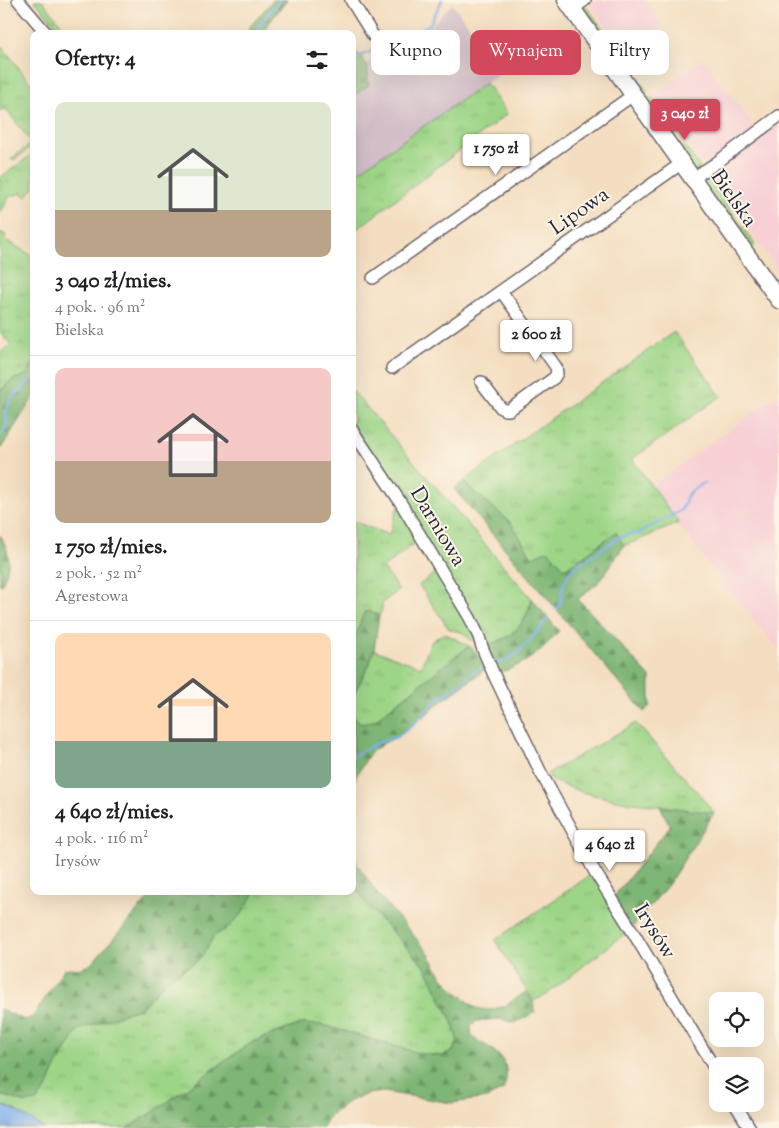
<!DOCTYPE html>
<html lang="pl">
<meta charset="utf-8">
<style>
body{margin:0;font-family:"Sorts Mill Goudy",serif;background:#f6f6f6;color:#202124;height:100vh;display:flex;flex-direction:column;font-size:19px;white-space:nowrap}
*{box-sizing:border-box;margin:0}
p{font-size:16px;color:#757577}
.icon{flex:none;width:28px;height:28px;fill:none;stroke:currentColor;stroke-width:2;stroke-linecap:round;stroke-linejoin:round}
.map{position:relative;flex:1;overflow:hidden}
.details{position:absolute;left:30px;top:30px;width:326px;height:865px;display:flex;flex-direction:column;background:#fff;border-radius:10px;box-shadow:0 5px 20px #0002}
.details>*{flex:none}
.guide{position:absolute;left:371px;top:30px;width:332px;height:45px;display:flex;gap:10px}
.buttons{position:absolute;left:709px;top:992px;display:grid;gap:10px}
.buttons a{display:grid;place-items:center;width:55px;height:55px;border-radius:10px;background:#fff;box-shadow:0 5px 20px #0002;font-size:25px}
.price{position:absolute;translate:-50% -42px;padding:0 11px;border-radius:5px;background:#fff;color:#222;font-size:16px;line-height:32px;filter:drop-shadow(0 1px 2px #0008)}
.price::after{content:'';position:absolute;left:50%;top:30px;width:15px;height:11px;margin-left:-8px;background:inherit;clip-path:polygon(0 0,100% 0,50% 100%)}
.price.on{background:#d1495b;color:#fff}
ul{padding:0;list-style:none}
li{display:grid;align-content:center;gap:10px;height:265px;padding:0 25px}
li+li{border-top:1px solid #e0e0e0}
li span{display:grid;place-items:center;height:155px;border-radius:10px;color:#555}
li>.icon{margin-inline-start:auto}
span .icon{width:90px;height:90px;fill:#fffc;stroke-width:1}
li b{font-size:21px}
h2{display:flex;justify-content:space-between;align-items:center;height:60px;padding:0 25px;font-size:21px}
.chip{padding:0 18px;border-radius:10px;background:#fff;box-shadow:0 5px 20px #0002;font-size:18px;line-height:45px}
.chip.on{background:#d1495b;color:#fff}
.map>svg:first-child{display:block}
.built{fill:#f7cfd5}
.industrial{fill:#d2bdc8}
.grass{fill:url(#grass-tufts);stroke:#607c61}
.forest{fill:url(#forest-firs);stroke:#506c58}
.water{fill:url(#water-ripples);stroke:#516993}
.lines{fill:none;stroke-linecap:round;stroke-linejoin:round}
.stream{stroke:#80b0eb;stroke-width:2.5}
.street-casing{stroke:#6c646a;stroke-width:14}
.secondary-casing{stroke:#6c646a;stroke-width:19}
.street{stroke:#fff;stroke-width:11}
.secondary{stroke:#fff;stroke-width:16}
.labels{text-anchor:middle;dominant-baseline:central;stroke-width:4;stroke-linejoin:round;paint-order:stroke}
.street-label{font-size:21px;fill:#22223b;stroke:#fcf5e5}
</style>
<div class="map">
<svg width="779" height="1128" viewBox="0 0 779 1128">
<defs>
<pattern id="grass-tufts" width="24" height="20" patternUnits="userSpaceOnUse" patternTransform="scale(1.25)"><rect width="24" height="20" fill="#9dd587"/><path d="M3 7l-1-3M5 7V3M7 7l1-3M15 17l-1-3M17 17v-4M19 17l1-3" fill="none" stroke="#87b775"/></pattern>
<pattern id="forest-firs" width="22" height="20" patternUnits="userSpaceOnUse" patternTransform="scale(1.25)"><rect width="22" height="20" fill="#7eb674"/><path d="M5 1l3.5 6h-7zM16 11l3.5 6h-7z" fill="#679460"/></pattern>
<pattern id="water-ripples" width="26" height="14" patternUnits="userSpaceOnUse" patternTransform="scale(1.25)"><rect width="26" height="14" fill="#80b0eb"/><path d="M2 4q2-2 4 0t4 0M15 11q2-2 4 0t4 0" fill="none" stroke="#688fc0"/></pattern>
</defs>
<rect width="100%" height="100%" fill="#fcf5e5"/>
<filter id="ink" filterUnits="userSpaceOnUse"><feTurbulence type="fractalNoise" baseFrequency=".02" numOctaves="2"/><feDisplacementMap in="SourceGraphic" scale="10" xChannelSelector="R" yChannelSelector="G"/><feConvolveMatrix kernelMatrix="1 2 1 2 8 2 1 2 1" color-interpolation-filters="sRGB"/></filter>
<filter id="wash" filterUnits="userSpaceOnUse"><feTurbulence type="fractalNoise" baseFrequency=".0096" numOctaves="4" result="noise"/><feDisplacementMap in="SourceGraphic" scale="20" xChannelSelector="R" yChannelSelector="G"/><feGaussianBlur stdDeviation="1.12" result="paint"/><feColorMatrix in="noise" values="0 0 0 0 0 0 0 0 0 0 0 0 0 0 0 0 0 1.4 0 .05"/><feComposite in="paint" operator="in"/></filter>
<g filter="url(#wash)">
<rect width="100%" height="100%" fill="#f4dec1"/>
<!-- built -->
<path class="built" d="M593 0H645L665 28 627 56 589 3Z
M703 59 756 129 704 167 654 95Z
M779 119V272L708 172Z
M779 394V650L724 585 651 486Z"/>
<!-- industrial -->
<path class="industrial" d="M452 4 504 71 353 175V96L369 85 367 65 377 53 406 42 432 25Z"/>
<!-- grass -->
<path class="grass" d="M21 0H29L57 34H50Z
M34 0H42L69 34H63Z
M585 5 618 49 647 91 639 94 581 10Z
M2 46 32 85 34 84V145L14 160 11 159 32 143 5 108 0 111V48Z
M486 83 507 114 353 232V175Z
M651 97 663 114 658 118 646 101Z
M685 146 700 168 693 171 679 152Z
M34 153V187L26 197 21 193 9 197 0 214V178Z
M705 174 755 245 751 249 701 182Z
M0 232 6 235 4 239 34 257V310L32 316 34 322V362L26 375 12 380 0 391V353L11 345 0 332Z
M674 332 721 396 632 459 679 523 624 546 616 533 565 569 532 558 511 523 463 482 522 439Z
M352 390 532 599C524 626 515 636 488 645L477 625 353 426Z
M398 506 418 539 416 542 383 568 399 590 382 603V609L379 616 375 613 353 643V521L389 535Z
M437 572 477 639 473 641 469 639 464 633 449 629 419 585Z
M444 633 469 646 375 720 363 724 355 719 353 713V695L369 665 374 650 421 667 431 642Z
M636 723 700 795 714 813 626 802 585 793 553 781 547 774Z
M595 872 631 929 546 995 533 1001 495 940Z
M353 883 368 906 426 968 453 1024 458 1042 452 1052 443 1056 422 1054 323 1025 301 1024 252 1042 152 1113 127 1128H44L13 1109 0 1105V1095L9 1097 25 1103 47 1088 55 1069 78 1030 141 1008 166 980 196 962 204 953 214 936 229 927 253 896 254 891H352Z"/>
<!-- forest -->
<path class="forest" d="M273 0H287L266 27 263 34H245L252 24Z
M353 52 361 55 367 65 369 85 353 96Z
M34 362V396L0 450V391L12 380 26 375Z
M463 482 511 523 532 557 548 550 565 569 616 532 624 546 599 582 578 599 650 677V706L644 712 454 489Z
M0 535C11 553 11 567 1 585H0Z
M532 599 559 631C539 653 527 664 498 673L490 654 488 645C515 636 524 626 532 599Z
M370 611 379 616 374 650 369 665 353 695V643L364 612Z
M469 646C478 652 483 659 486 669L439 703 429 712 397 737 384 743 370 753 355 778 353 788V713L355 719 363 724 375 720Z
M660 806 714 813 668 885 631 929 612 899 670 826Z
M353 851 357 864 377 893 427 951 441 975 453 989 476 1008 488 1010 505 1006 527 991 533 1001 535 1012 515 1023 499 1019 476 1021 471 1027 472 1037C494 1050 515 1060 503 1090L487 1098 452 1103 384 1092 367 1094 349 1101 329 1117 323 1128H127L152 1113 252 1042 301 1024 323 1025 422 1054 442 1056 452 1052 458 1042 453 1024 426 968 368 906 353 883Z
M155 891H254L253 896 242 913 229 927 214 936 204 953 196 962 166 980 141 1008 78 1030 55 1069 47 1088 37 1101 25 1103 9 1097 0 1095V1009L24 1020 33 1017 64 969 70 968 78 969 90 965Z"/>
<!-- water -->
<path class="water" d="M0 1105 13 1109 44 1128H0Z"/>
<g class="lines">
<!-- stream -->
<path class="stream" d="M256 34 261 23 280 0
M352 59 403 40 430 24 442 0
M0 435 5 431 7 423 6 412 10 400 34 377
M556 609 560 605 563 586 569 573 577 564 586 560 618 538 629 534H639L646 529 680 511 685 504 686 498 689 493 700 485 704 483
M495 664C514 662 536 634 547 619
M352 757 377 743 397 737 413 725 437 700 463 682 470 674 481 668"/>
</g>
</g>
<g filter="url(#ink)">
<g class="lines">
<defs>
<path id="street" d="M18 0 47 34
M351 0 374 37
M573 9 585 0
M693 178 716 163 779 116
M373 278 633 95
M392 368 682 163
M481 382 501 408 505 410H509L554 378 557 373 556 367 501 291
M352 430 399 500 470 618 479 637 482 647 494 675 540 771 595 872 631 929 718 1074
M735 1104 750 1128"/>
<path id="secondary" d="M566 0 779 300"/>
</defs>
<!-- street casing -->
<use href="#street" class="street-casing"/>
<!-- secondary casing -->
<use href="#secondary" class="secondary-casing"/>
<!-- street -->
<use href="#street" class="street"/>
<!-- secondary -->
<use href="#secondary" class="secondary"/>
</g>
</g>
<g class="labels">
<!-- street labels -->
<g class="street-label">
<text transform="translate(733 199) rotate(55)">Bielska</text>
<text transform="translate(580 212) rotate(-35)">Lipowa</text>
<text transform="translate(437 527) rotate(59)">Darniowa</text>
<text transform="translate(654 932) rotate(58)">Irysów</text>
</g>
</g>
</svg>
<div class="buttons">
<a><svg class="icon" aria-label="locate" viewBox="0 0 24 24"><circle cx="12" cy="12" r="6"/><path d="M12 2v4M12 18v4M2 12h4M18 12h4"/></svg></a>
<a><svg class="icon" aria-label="layers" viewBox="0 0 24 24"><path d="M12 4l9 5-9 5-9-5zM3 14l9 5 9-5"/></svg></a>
</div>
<b class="price on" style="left:685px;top:141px">3 040 zł</b>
<b class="price" style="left:496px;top:176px">1 750 zł</b>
<b class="price" style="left:536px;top:362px">2 600 zł</b>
<b class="price" style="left:610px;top:872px">4 640 zł</b>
<div class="guide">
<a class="chip">Kupno</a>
<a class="chip on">Wynajem</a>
<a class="chip">Filtry</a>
</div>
<section class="details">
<h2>Oferty: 4<svg class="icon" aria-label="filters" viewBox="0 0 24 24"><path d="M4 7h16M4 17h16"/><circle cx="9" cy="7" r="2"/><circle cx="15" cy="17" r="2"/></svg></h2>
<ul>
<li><span style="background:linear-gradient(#dfe7d0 70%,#b9a48a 0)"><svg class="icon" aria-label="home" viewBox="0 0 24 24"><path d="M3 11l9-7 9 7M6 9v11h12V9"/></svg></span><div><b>3 040 zł/mies.</b><p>4 pok. · 96 m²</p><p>Bielska</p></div></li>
<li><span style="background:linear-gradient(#f6c9c9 60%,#b9a48a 0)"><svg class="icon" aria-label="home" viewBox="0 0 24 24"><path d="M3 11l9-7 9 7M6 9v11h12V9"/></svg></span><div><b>1 750 zł/mies.</b><p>2 pok. · 52 m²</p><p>Agrestowa</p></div></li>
<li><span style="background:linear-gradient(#ffd9b3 70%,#7fa58c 0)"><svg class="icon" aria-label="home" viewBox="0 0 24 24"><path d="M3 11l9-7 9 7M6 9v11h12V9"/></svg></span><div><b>4 640 zł/mies.</b><p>4 pok. · 116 m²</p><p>Irysów</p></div></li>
</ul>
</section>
</div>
